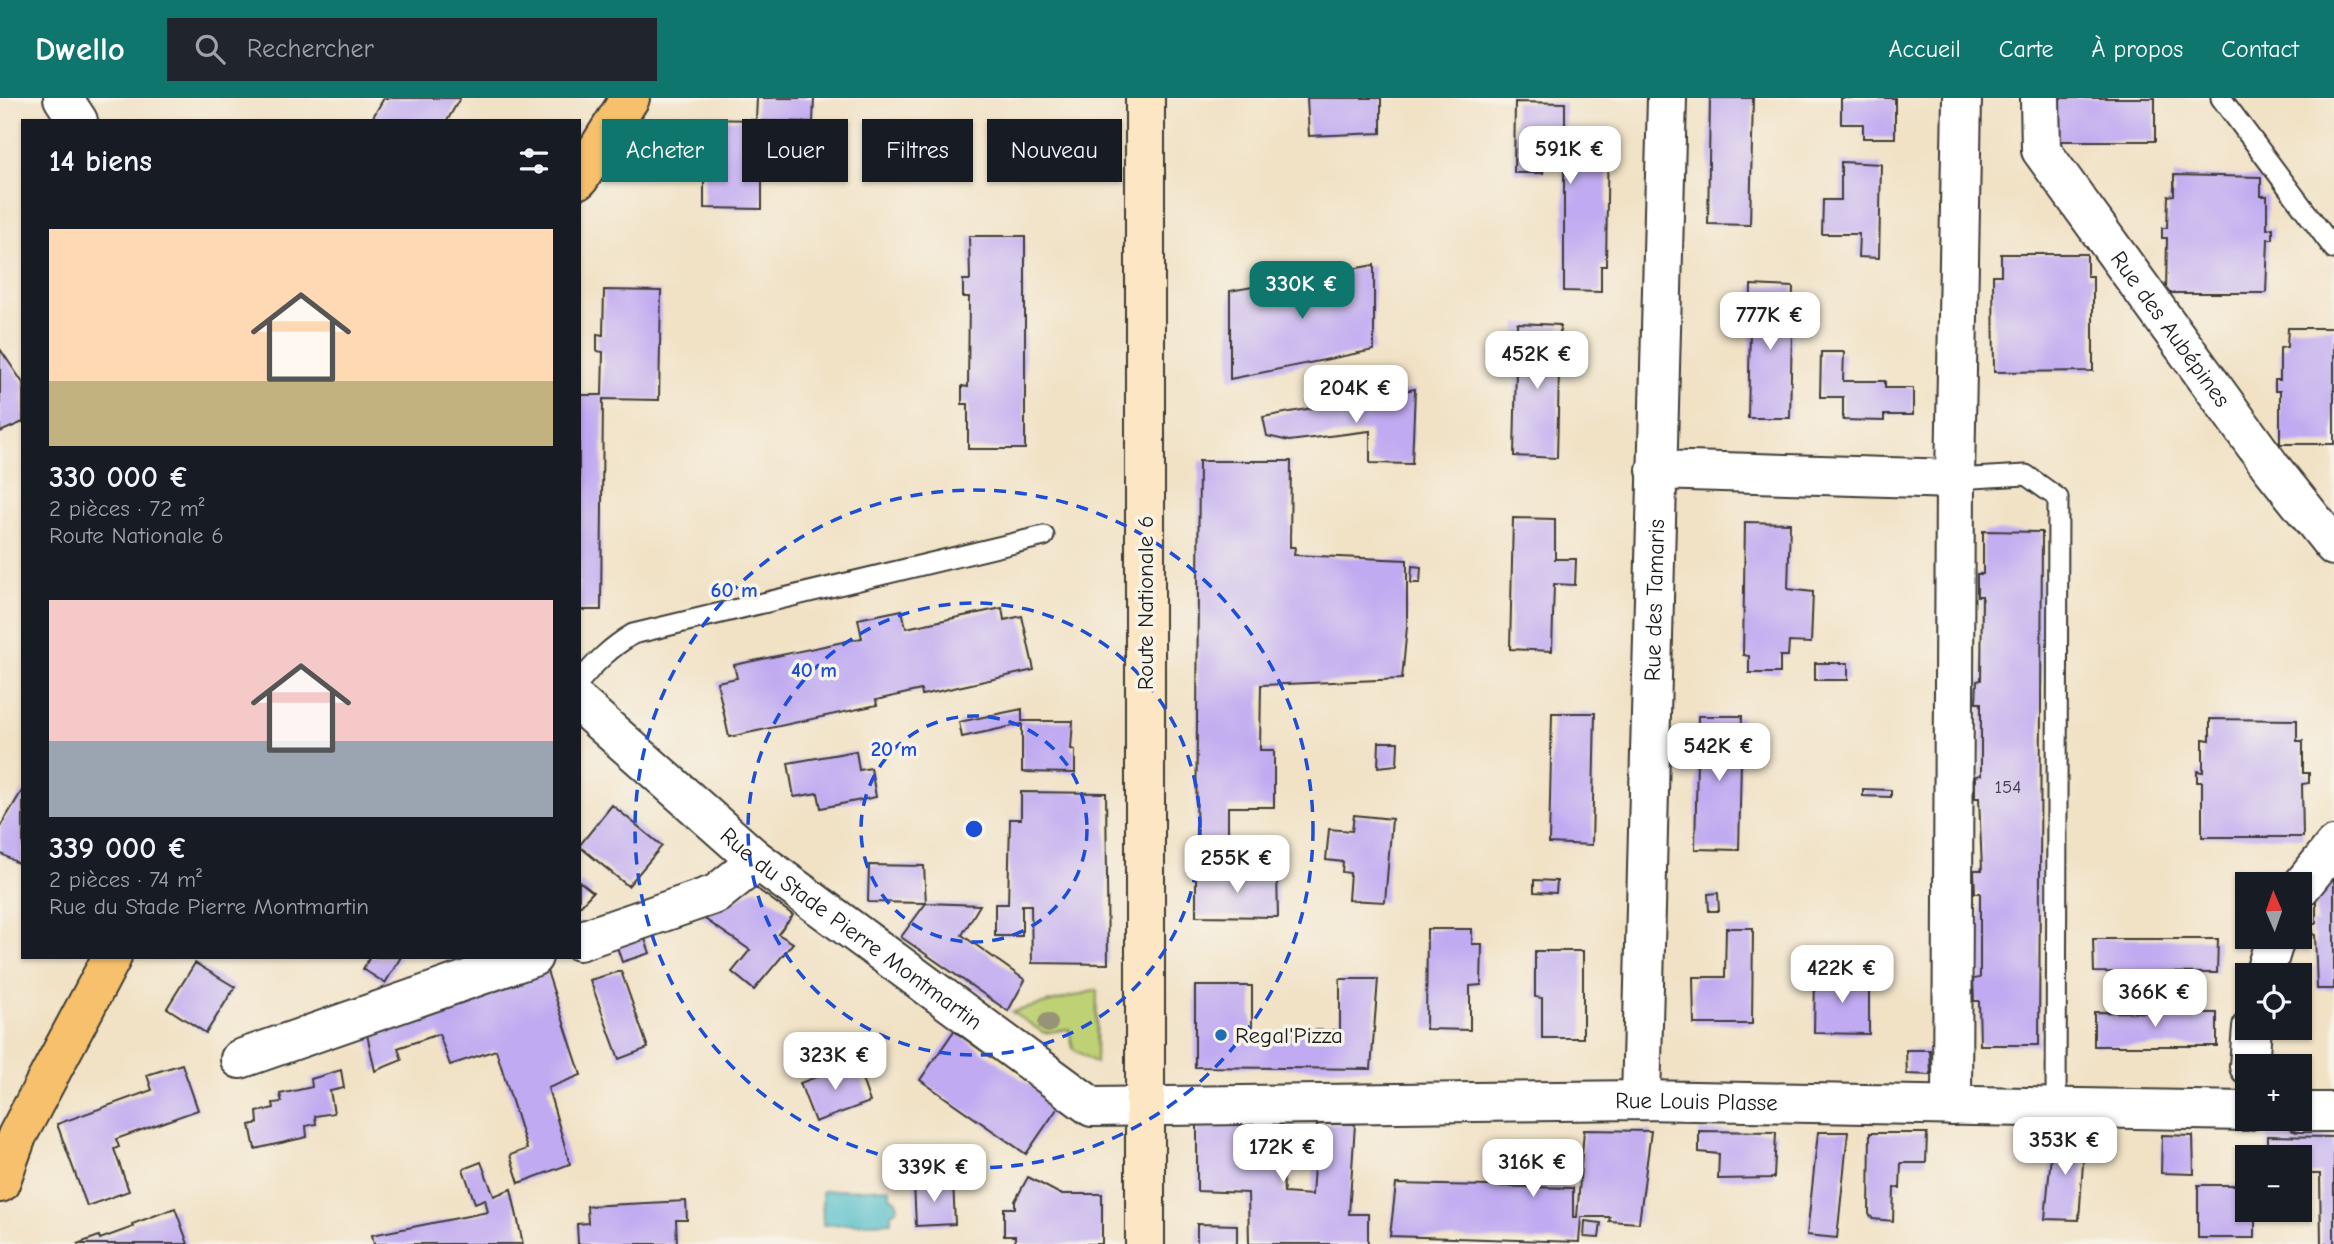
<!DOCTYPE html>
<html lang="fr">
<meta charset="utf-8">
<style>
body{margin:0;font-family:"Comic Neue",sans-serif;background:#20242c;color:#f1f3f6;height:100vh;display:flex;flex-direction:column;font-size:26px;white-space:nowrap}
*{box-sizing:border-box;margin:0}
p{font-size:23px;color:#9ea1a6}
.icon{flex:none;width:38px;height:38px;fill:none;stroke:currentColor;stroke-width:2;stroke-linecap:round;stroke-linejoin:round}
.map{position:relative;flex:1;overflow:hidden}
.side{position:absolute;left:21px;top:21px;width:560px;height:840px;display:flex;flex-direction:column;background:#171b24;border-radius:0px;box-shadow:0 2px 5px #0004}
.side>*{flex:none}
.banner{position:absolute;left:602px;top:21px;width:665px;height:63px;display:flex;gap:14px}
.needle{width:46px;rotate:358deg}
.buttons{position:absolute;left:2235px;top:774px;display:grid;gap:14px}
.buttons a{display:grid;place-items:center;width:77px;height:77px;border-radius:0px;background:#171b24;box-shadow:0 2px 5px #0004;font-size:35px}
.price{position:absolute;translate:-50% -60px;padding:0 16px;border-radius:14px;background:#fff;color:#222;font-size:23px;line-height:46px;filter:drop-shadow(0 2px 4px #0008)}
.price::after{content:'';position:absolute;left:50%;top:42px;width:21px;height:16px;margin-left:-10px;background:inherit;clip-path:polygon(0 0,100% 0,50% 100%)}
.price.current{background:#0f766e;color:#fff}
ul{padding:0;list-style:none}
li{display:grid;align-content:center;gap:14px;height:371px;padding:0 28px}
li span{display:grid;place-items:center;height:217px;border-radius:0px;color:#555}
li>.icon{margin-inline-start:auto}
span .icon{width:126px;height:126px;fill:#fffc;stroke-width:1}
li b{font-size:30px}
h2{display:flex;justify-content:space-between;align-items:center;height:84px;padding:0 28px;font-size:30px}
.tag{padding:0 24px;border-radius:0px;background:#171b24;box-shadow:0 2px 5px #0004;font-size:24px;line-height:63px}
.tag.current{background:#0f766e;color:#fff}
header{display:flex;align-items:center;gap:42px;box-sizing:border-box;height:98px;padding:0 35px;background:#0f766e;color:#fff}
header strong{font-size:33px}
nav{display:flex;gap:38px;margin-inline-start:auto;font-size:24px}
.search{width:490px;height:63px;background:#20242c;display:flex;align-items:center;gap:18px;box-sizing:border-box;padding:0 24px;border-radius:0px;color:#9ea1a6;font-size:26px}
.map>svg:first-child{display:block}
.green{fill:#bed174;stroke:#6d7648;stroke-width:2}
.water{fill:#4ebcc7;stroke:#356c72;stroke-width:2}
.building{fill:#c0aaf1}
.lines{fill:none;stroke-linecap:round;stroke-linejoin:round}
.service-casing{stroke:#3c3a36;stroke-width:23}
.minor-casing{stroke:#3c3a36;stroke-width:42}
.secondary-casing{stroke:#3c3a36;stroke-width:42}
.primary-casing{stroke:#3c3a36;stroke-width:42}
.service{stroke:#fff;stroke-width:19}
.minor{stroke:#fff;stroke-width:38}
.secondary{stroke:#fce6c4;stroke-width:38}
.primary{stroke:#f7c06c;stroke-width:38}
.tree{fill:#979377}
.ring{fill:none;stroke:#1d4ed8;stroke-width:3.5;stroke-dasharray:12 9}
.poi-dot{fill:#1f6fb2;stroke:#f7f3e8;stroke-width:2.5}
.labels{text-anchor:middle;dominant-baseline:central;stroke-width:7;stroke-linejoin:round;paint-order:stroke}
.number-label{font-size:19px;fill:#454051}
.street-label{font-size:23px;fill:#1c1c1c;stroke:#f7f3e8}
.poi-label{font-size:23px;fill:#1c1c1c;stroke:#f7f3e8;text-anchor:start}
.centre{fill:#1d4ed8;stroke:#f7f3e8;stroke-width:3.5}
.ring-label{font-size:21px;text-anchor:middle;font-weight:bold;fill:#1d4ed8;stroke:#f7f3e8;stroke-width:7;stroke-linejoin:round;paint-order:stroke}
</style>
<header>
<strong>Dwello</strong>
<div class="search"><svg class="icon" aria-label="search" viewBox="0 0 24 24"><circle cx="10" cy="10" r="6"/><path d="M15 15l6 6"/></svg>Rechercher</div>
<nav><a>Accueil</a><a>Carte</a><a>À propos</a><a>Contact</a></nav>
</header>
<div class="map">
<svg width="2334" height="1146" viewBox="0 0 2334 1146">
<rect width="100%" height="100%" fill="#f7f3e8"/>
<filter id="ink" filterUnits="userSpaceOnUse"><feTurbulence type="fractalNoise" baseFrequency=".0143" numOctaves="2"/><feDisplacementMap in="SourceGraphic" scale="14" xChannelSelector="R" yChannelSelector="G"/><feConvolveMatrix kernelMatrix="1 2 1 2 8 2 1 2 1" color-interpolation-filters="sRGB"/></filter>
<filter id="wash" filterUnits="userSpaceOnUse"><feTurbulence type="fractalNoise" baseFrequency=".00686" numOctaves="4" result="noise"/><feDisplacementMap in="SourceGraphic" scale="28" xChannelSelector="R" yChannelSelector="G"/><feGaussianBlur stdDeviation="1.57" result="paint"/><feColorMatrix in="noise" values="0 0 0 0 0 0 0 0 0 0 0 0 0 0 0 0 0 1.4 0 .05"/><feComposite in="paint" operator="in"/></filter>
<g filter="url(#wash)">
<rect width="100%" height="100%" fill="#f1e2c6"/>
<!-- green -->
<path class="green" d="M1097 892 1096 965 1073 951 1069 931 1044 935 1012 914Z"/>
<!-- water -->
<path class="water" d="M890 1090V1099L896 1102 898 1109 895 1113 891 1115V1124L823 1127 822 1093Z"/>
<g id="blocks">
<!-- building -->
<path class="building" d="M384 0H460L447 23H378L373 19Z
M757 0H814L813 24 762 23V111L704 110V64H698V47H705V21L756 22Z
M1307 0H1381V35L1309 38Z
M1710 0H1753L1750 127 1708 126Z
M1841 0H1895V40H1863V26H1841Z
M2055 0H2155V43H2054Z
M1515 4 1565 5V35H1608L1606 168H1601V194L1564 193V64L1544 63 1543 75H1514Z
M1841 64 1881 66 1879 160 1858 159 1859 136H1822L1823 102H1841Z
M2174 77 2261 79V98H2267V131L2273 130V141H2268L2266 195H2166L2167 140H2162V130H2167L2168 98 2174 97Z
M969 138H1025V351H968V306H962V288L968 289 969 199H963V182H970Z
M2001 156H2087V178H2093V273L1994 274 1993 177H2001Z
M1374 167V252L1230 281V193Z
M1751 187 1793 189 1790 320H1748Z
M604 192 661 193 659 302 603 301 601 512H579V297H602L603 254 597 253V236L603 237Z
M1517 225 1560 227 1557 360 1514 358Z
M2288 230H2334V346H2280V293H2275V282H2280V250L2287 249Z
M0 251 23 285V324L0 334Z
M1821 254H1844L1843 283H1885V290H1913V317H1884V323L1843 322V299H1820Z
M1415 291 1412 366 1370 365V333L1289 343 1267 338 1263 319Z
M1199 363H1291L1290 449H1295L1294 457 1407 462V529L1402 581 1261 587 1260 652H1274V709H1228V753L1196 752Z
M1513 420 1555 421V461H1576L1575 487 1554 486 1552 553 1510 551Z
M1745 424 1790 425 1788 491 1813 494 1811 545 1789 544 1788 558H1780V575H1749V558L1743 557Z
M1983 433 2042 434 2039 947H1980L1979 903H1974L1973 881 1980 880V795H1975L1974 772H1982L1979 700H1975V678L1981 677V605H1976L1977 583 1981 582 1982 498H1977V476H1983Z
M1412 468 1421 469 1420 485H1411Z
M1002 510 1004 522 1022 518 1034 572 922 597 921 592 876 602 877 607 729 639 717 584 737 580 734 567 862 540 858 521 902 512 906 530Z
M1815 565H1848V582H1815Z
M1022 611V623H1073L1071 651 1075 652V675L1022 674V626L962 639 959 624Z
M1552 615H1595L1592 747 1549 745Z
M1698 618H1742L1739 752 1695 751Z
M2210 621 2297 622V643H2303V675H2309V685L2302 686 2303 739H2202V684H2197V673L2203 674V641L2210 642Z
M1379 644H1398L1397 667 1378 669Z
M856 653 859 672 871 670 876 699 821 710 818 695 794 699 788 665Z
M23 691V768L0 755V729Z
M1863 691 1891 692V699L1863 698Z
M1021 694 1106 695 1108 866 1032 865 1031 807H1022V838H995V806H1008L1010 721H1021Z
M612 707 662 748 628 788 579 748Z
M1354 717 1392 721 1385 804 1348 802 1350 775 1342 774 1343 764 1326 762 1329 731 1352 733Z
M869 767 924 768 926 805 980 807 962 837 1025 882 1008 913 901 839 926 805 868 804Z
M2324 772H2334V891H2317L2315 837 2312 836V825H2316V793L2323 792Z
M1196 775H1277L1278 819 1196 818Z
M1534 782 1557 783 1556 795 1534 794Z
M579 783 593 794 579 809Z
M756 790 793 817 778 836 793 845 754 892 732 874 750 852 699 817 725 808Z
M1718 795 1719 813H1709L1708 796Z
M1726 830H1753L1752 926H1694L1693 879H1725Z
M1427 831H1472V846H1482L1481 887 1470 888V932L1426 931Z
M643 836 650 855 622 864 616 846Z
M2093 841H2218L2217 875 2094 874Z
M1535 853H1583V940H1542V900L1535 899Z
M370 859H401L385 885 363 871Z
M195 865 235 889 206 935 167 910Z
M546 870 581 977 548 990 570 1066 519 1085 510 1057 527 1051 496 952 450 967 439 936 398 950 402 962 375 973 366 932Z
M621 873 648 950 619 961 590 882Z
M1815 879H1869V936L1814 935Z
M1340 881H1378L1371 971 1195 969V888H1252V939L1278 938V932H1340Z
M2094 914 2217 915V948H2094Z
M954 933 1059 1008 1026 1056 920 982Z
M1906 952H1930L1931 977 1907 976Z
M856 964 870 1004 815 1024 800 985Z
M182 966 198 1012 116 1041 119 1049 114 1051 129 1093 87 1108 57 1026 152 992 147 977Z
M341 972 344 990 330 993 334 1015 315 1018 316 1026 306 1028 307 1039 255 1051 250 1027 258 1025 257 1014 274 1010 273 1005 282 1004 280 996 312 989 311 981Z
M1197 1025 1282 1026 1281 1036 1271 1037V1070H1283L1284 1095 1312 1097 1317 1026H1355L1349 1116H1368V1146H1249L1248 1095 1197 1093Z
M1584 1032 1651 1033 1639 1125 1609 1123 1610 1119H1581L1579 1144 1390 1138 1396 1086 1573 1090V1119H1577Z
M1699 1033 1776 1034 1774 1080 1718 1081 1719 1056 1699 1054Z
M1818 1034H1848L1837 1140 1807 1137Z
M1870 1035H1927L1926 1065H1901L1900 1090H1894L1893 1123 1873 1121 1869 1116Z
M2053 1036 2085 1037 2079 1122 2045 1121Z
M2162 1037 2193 1038 2194 1076 2161 1075Z
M2267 1038 2334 1039V1146H2321L2320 1076H2300V1059H2267Z
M481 1064 494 1098 511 1091 523 1146H374L372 1137 488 1114 485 1101 475 1105 463 1071Z
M1028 1079 1060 1096H1102V1146H1015V1138H1004V1110H1015V1103Z
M953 1083 955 1126 916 1128 914 1085Z
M2198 1087H2247V1111H2255V1140H2198Z
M686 1103 687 1122H676L677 1146H578L577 1126 588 1125 587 1108Z
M175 1110 188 1146H77L99 1138 100 1141 133 1129 132 1126Z
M1585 1123 1601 1125 1599 1140 1584 1139Z
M1197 1126 1237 1127V1146H1197Z"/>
</g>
</g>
<g filter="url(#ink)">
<use href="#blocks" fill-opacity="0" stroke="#3c3a36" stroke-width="2"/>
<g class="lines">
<defs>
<path id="service" d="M2221 0 2334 151
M1955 381 2026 377 2058 400 2056 1010
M579 584C596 564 611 549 633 536L1044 438"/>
<g id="minor">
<path d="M63 0 78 23"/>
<path id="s1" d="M2040 0 2041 52 2271 369 2334 448"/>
<path d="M1656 372 1955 381"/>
<path id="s2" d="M579 605 754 760 1092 1009 1641 1002 2247 1013"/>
<path d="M2300 790 2334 748"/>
<path d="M579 843 716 796 747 771 754 760"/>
<path d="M2264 877 2276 838"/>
<path d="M240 961 533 859"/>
<path d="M2249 968 2252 929"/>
<path id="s3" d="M1641 1002 1667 0"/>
<path d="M1952 1008 1955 381 1962 0"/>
<path d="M2300 1014H2334"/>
</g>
<path id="secondary" d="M1145 0V1146"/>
<path id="primary" d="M579 81 630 0
M0 1085 17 1038 112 859"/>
</defs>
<!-- service casing -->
<use href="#service" class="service-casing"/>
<!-- minor casing -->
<use href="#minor" class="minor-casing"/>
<!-- secondary casing -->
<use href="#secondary" class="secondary-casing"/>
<!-- primary casing -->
<use href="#primary" class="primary-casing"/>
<!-- service -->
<use href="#service" class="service"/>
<!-- minor -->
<use href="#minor" class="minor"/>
<!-- secondary -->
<use href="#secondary" class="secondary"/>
<!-- primary -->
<use href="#primary" class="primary"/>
</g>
<!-- trees -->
<circle class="tree" cx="1048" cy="925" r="10"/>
</g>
<!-- distance rings -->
<g class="ring">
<circle cx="974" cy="731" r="113"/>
<circle cx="974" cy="731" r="226"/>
<circle cx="974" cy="731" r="339"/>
</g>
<!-- markers -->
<circle class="poi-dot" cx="1221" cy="937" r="7"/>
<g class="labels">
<!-- number labels -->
<g class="number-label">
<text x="2008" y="689">154</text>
</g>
<!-- street labels -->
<g class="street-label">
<text stroke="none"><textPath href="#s1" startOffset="273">Rue des Aubépines</textPath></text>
<text stroke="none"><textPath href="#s3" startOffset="500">Rue des Tamaris</textPath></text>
<text transform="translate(1145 505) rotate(-90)">Route Nationale 6</text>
<text stroke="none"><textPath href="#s2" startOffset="354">Rue du Stade Pierre Montmartin</textPath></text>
<text stroke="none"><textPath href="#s2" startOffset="1258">Rue Louis Plasse</textPath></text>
</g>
<!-- poi labels -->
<g class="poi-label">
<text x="1235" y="937">Regal'Pizza</text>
</g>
</g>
<circle cx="974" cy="731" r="10" class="centre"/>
<g class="ring-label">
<text x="734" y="499">60 m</text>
<text x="814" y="579">40 m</text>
<text x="894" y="658">20 m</text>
</g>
</svg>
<div class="buttons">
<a><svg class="needle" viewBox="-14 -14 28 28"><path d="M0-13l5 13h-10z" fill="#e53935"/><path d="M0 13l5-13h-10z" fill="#9ea1a6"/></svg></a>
<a><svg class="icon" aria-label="locate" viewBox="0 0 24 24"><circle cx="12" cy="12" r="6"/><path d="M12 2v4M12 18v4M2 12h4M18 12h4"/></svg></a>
<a>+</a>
<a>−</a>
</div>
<b class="price" style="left:1570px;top:88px">591K €</b>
<b class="price current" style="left:1302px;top:223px">330K €</b>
<b class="price" style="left:1770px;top:254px">777K €</b>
<b class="price" style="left:1537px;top:293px">452K €</b>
<b class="price" style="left:1356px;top:327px">204K €</b>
<b class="price" style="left:1719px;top:685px">542K €</b>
<b class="price" style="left:1237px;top:797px">255K €</b>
<b class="price" style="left:1842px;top:907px">422K €</b>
<b class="price" style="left:2155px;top:931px">366K €</b>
<b class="price" style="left:835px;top:994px">323K €</b>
<b class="price" style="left:2065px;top:1079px">353K €</b>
<b class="price" style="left:1283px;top:1086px">172K €</b>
<b class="price" style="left:1533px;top:1101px">316K €</b>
<b class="price" style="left:934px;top:1106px">339K €</b>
<div class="banner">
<a class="tag current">Acheter</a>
<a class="tag">Louer</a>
<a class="tag">Filtres</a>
<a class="tag">Nouveau</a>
</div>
<section class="side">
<h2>14 biens<svg class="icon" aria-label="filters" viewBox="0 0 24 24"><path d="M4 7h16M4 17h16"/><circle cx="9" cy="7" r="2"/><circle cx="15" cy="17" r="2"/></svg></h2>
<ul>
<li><span style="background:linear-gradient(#ffd9b3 70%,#c2b280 0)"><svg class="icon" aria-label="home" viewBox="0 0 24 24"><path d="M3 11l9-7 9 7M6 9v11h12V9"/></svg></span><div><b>330 000 €</b><p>2 pièces · 72 m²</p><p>Route Nationale 6</p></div></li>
<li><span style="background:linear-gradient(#f6c9c9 65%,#9aa5b1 0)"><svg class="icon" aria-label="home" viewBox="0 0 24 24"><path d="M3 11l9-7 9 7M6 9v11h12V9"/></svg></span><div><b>339 000 €</b><p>2 pièces · 74 m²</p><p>Rue du Stade Pierre Montmartin</p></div></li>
</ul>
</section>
</div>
